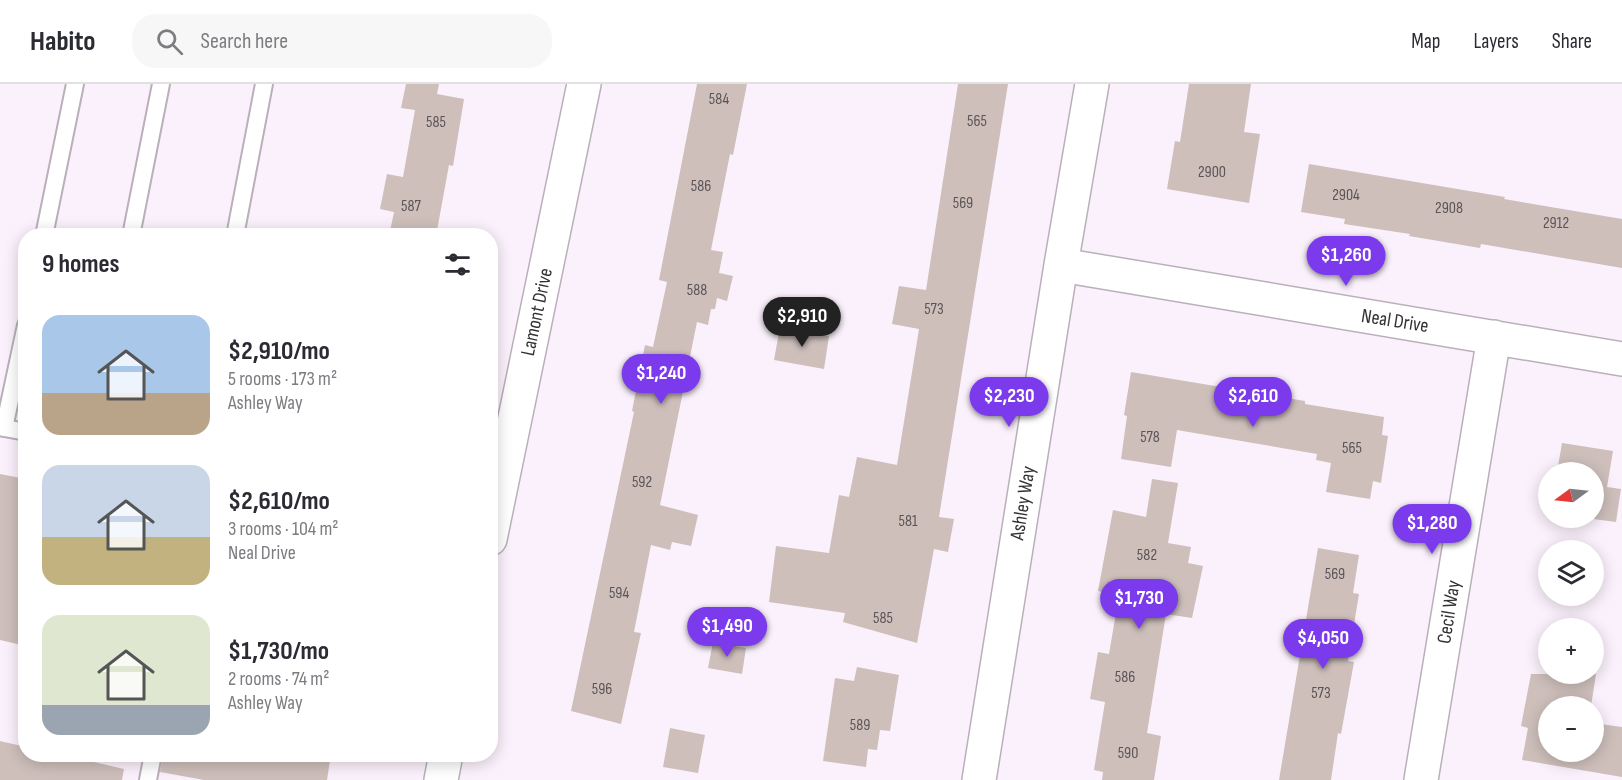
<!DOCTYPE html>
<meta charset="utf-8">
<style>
body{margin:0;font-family:"Sofia Sans Condensed",sans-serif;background:#f7f7f7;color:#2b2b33;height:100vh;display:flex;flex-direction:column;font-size:22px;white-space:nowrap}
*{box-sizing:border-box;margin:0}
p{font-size:20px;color:#7c7c81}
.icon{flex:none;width:33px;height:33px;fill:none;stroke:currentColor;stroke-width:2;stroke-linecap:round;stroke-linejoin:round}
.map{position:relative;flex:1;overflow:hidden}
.drawer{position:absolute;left:18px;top:144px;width:480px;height:534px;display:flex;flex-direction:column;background:#fff;border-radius:24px;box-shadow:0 3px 15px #0003}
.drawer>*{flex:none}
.needle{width:39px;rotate:255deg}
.buttons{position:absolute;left:1538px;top:378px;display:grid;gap:12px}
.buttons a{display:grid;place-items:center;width:66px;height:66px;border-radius:50%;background:#fff;box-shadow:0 3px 15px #0003;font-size:30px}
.price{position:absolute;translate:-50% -51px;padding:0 14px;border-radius:21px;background:#7c3aed;color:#fff;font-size:20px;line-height:39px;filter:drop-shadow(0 2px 3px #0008)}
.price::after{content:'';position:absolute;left:50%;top:36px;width:18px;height:14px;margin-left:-9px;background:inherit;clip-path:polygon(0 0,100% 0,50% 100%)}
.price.selected{background:#222;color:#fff}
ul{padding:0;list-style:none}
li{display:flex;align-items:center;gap:18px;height:150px;padding:0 24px}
li span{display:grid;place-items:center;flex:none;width:168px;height:120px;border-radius:18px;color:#555}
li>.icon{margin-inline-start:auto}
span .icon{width:72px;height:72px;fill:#fffc;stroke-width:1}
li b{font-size:26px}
h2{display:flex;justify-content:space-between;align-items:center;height:72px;padding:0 24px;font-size:26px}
header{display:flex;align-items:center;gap:36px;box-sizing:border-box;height:84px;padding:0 30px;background:#fff;border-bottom:2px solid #e1e1e2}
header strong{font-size:28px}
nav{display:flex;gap:33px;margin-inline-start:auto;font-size:21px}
.search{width:420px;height:54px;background:#f7f7f7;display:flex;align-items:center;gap:15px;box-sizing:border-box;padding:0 21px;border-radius:24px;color:#7c7c81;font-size:22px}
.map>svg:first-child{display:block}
.building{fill:#cebfbb}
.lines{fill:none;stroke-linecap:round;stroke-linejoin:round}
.service-casing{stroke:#b9b0ba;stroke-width:20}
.minor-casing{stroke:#b9b0ba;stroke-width:36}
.service{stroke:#fff;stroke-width:16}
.minor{stroke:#fff;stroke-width:33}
.labels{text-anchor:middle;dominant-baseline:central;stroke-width:5;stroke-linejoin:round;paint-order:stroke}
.number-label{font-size:16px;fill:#5a5456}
.street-label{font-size:20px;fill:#343135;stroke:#fff}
</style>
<header>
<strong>Habito</strong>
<div class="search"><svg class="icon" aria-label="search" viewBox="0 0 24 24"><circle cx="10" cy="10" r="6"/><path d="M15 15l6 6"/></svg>Search here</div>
<nav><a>Map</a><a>Layers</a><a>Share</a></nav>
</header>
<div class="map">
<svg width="1622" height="696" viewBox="0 0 1622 696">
<rect width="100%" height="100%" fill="#fbf1fc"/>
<!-- building -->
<path class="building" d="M406 0H439L437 10 464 15 453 82 449 81 436 152H389L394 128 380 125 387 90 403 93 415 26 401 24Z
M697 0H747L733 71 730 70 711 166 723 168 719 189 733 192 727 217 717 214 715 225H711L708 241 697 238 660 421 698 431 691 462 672 458 670 466 651 461 634 548 641 549 621 640 571 627 634 328 632 327 645 261 653 263 667 198 659 196Z
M958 0H1008L939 433 954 435 948 468 934 465 917 559 843 538 845 529 769 518 776 462 829 469 839 411 849 413 857 373 897 381 919 245 892 240 899 202 926 206Z
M1189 0H1251L1244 48 1260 50 1249 119 1167 105 1175 57 1180 58Z
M1309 80 1505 113 1504 115 1622 135V184L1481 160 1480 164 1409 152 1410 150 1344 140 1345 135 1301 128Z
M780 243 829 252 824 285 774 276Z
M1131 288 1305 317V320L1384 333 1382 351 1388 352 1381 399 1373 397 1370 415 1326 408 1331 379 1316 376 1317 370 1177 346 1171 383 1121 375 1127 332 1124 331Z
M1562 359 1613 367 1607 403 1621 405 1616 438 1586 434H1593V388H1557Z
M0 390 26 395V562L0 556Z
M1152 395 1178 399 1168 459 1191 463 1188 479 1203 482 1192 534 1166 530 1147 649 1161 652 1154 696H1102L1103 688 1094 686 1105 618 1090 615 1098 568 1109 570 1119 511 1098 507 1113 426 1146 433Z
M1318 464 1359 471 1353 509 1359 510 1348 577 1354 578 1341 650 1338 649 1331 696H1279Z
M713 558 746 564 742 590 708 584Z
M857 583 899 591 890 647 880 646 877 666 868 665 866 683 823 677 835 594 854 597Z
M1531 590H1596L1591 622H1548V668H1593V639L1622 643V693L1522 676 1528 644 1521 642Z
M670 644 705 651 698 689 663 683Z
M0 657 26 663V670H60L124 685 122 696H0Z
M163 670H331L327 696H204L160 688Z"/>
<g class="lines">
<defs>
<path id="service" d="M44 152 75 0
M131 152 161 0
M235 152 264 0
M0 343 26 348
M4 344 26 241
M148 696 153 670"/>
<path id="minor" d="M1061 181 1622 275
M490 455 584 0
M441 696 446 670
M979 696 1061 181 1092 0
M1421 696 1494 253"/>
</defs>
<!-- service casing -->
<use href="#service" class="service-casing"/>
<!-- minor casing -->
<use href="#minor" class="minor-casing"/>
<!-- service -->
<use href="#service" class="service"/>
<!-- minor -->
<use href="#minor" class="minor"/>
</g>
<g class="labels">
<!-- number labels -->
<g class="number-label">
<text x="719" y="15">584</text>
<text x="977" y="37">565</text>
<text x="436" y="38">585</text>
<text x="1212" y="88">2900</text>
<text x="701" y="102">586</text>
<text x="1346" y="111">2904</text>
<text x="963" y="119">569</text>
<text x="411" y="122">587</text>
<text x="1449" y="124">2908</text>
<text x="1556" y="139">2912</text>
<text x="697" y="206">588</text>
<text x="934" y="225">573</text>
<text x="1150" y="353">578</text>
<text x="1352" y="364">565</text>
<text x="642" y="398">592</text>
<text x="908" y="437">581</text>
<text x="1147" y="471">582</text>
<text x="1335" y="490">569</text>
<text x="619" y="509">594</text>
<text x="883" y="534">585</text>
<text x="1125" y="593">586</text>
<text x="602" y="605">596</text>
<text x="1321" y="609">573</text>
<text x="860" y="641">589</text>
<text x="1128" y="669">590</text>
</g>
<!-- street labels -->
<g class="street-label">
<text transform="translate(537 228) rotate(-78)">Lamont Drive</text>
<text transform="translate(1395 237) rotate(9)">Neal Drive</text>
<text transform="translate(1023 419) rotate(-81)">Ashley Way</text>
<text transform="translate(1449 528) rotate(-81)">Cecil Way</text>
</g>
</g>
</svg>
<div class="buttons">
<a><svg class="needle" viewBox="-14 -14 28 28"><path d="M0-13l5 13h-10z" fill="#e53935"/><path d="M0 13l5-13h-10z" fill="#7c7c81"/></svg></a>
<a><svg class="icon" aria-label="layers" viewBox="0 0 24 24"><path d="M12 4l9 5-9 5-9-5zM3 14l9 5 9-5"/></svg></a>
<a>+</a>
<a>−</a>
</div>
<b class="price" style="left:1346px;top:203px">$1,260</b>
<b class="price selected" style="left:802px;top:264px">$2,910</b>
<b class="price" style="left:661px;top:321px">$1,240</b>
<b class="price" style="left:1009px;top:344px">$2,230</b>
<b class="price" style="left:1253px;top:344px">$2,610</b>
<b class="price" style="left:1432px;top:471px">$1,280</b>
<b class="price" style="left:1139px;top:546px">$1,730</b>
<b class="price" style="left:727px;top:574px">$1,490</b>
<b class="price" style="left:1323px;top:586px">$4,050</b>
<section class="drawer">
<h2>9 homes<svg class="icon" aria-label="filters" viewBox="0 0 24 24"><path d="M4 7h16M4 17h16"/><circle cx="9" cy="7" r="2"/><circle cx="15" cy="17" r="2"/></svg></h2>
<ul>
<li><span style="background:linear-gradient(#a9c7e8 65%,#b9a48a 0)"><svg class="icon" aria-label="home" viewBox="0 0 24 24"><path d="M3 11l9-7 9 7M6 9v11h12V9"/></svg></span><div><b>$2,910/mo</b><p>5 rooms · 173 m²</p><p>Ashley Way</p></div></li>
<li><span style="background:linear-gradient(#c9d6e8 60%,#c2b280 0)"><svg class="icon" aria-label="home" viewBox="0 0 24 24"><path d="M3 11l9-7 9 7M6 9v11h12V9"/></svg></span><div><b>$2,610/mo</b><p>3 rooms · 104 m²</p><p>Neal Drive</p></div></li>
<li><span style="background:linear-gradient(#dfe7d0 75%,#9aa5b1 0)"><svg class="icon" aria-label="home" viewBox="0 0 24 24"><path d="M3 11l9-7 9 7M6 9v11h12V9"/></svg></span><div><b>$1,730/mo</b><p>2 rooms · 74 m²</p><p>Ashley Way</p></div></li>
</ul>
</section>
</div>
